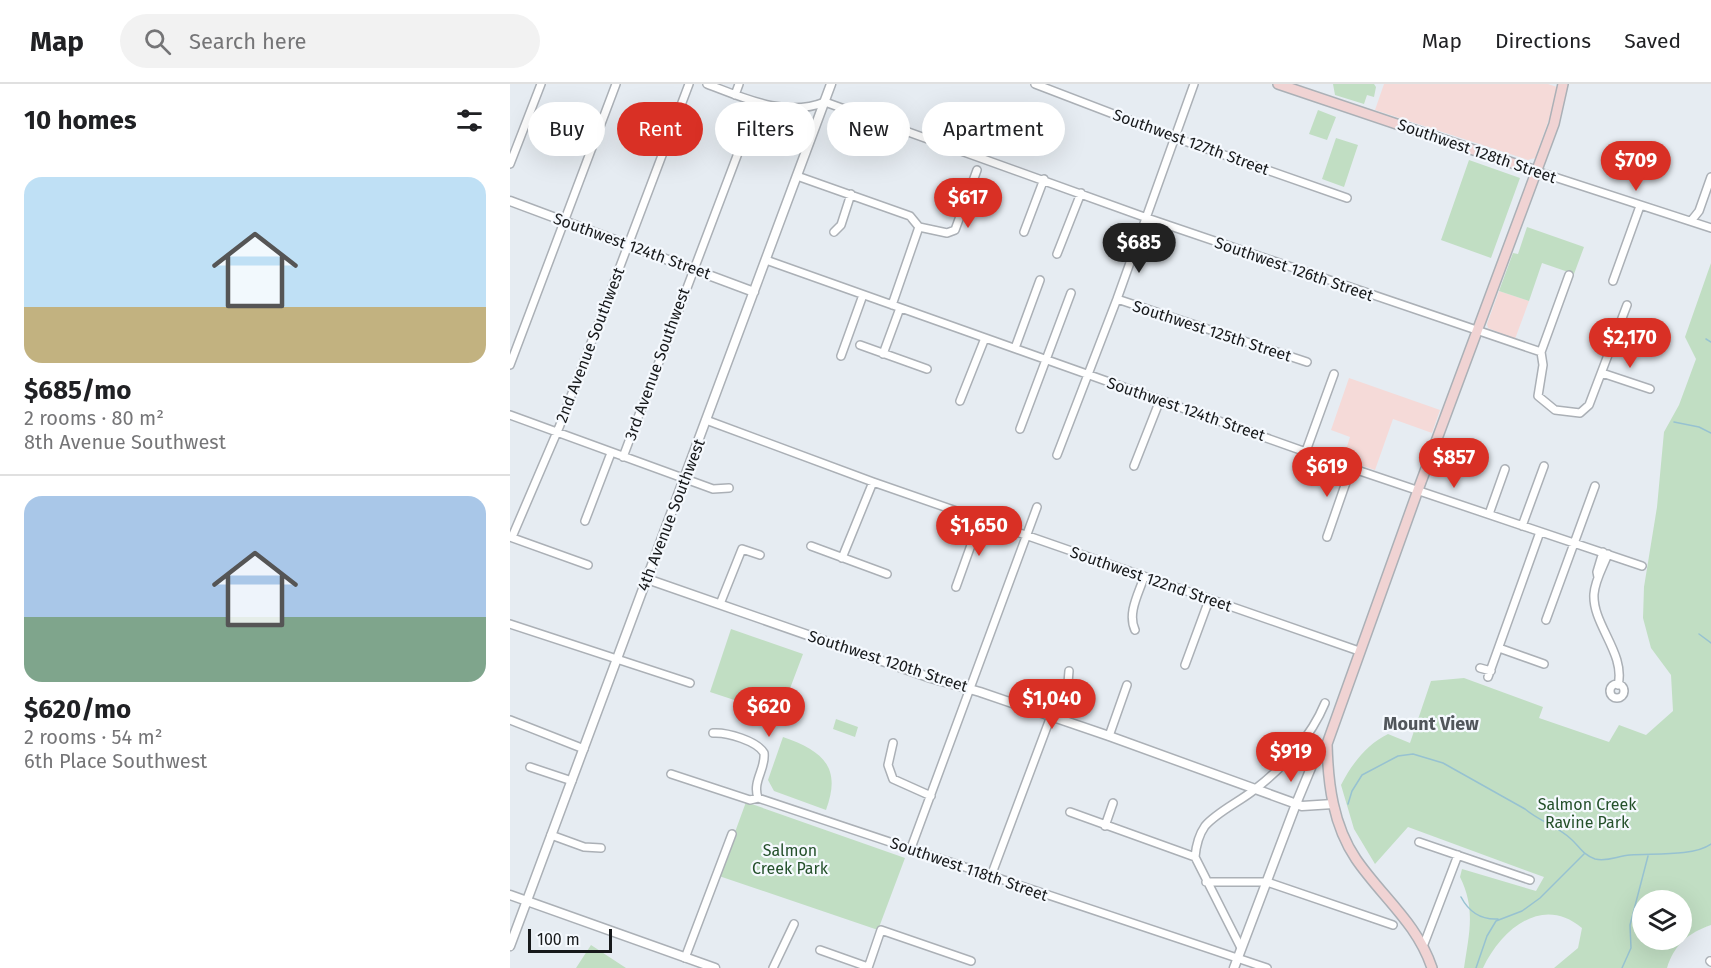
<!DOCTYPE html>
<meta charset="utf-8">
<style>
body{margin:0;font-family:"Fira Sans",sans-serif;background:#f2f2f2;color:#202124;height:100vh;display:flex;flex-direction:column;font-size:22px;white-space:nowrap}
*{box-sizing:border-box;margin:0}
p{font-size:20px;color:#757577}
.icon{flex:none;width:33px;height:33px;fill:none;stroke:currentColor;stroke-width:2;stroke-linecap:round;stroke-linejoin:round}
.map{position:relative;flex:1;overflow:hidden}
.drawer{display:flex;flex-direction:column;background:#fff;width:510px}
.drawer>*{flex:none}
.top-card{position:absolute;left:18px;top:18px;width:570px;height:54px;display:flex;gap:12px}
.fabs{position:absolute;left:1122px;top:806px;display:grid;gap:12px}
.fabs a{display:grid;place-items:center;width:60px;height:60px;border-radius:50%;background:#fff;box-shadow:0 6px 24px #0002;font-size:30px}
.scale{position:absolute;left:18px;bottom:15px;width:84px;box-sizing:border-box;padding-left:6px;border:3px solid #17191b;border-top:0;font-size:16px;line-height:21px;white-space:nowrap;color:#17191b;-webkit-text-stroke:4px #f5f9fe;paint-order:stroke}
.price{position:absolute;translate:-50% -51px;padding:0 14px;border-radius:21px;background:#d93025;color:#fff;font-size:20px;line-height:39px;filter:drop-shadow(0 2px 3px #0008)}
.price::after{content:'';position:absolute;left:50%;top:36px;width:18px;height:14px;margin-left:-9px;background:inherit;clip-path:polygon(0 0,100% 0,50% 100%)}
.price.active{background:#222;color:#fff}
ul{padding:0;list-style:none}
li{display:grid;align-content:center;gap:12px;height:318px;padding:0 24px}
li+li{border-top:2px solid #e0e0e0}
li span{display:grid;place-items:center;height:186px;border-radius:18px;color:#555}
li>.icon{margin-inline-start:auto}
span .icon{width:108px;height:108px;fill:#fffc;stroke-width:1}
li b{font-size:26px}
h2{display:flex;justify-content:space-between;align-items:center;height:72px;padding:0 24px;font-size:26px}
.tag{padding:0 21px;border-radius:27px;background:#fff;box-shadow:0 6px 24px #0002;font-size:21px;line-height:54px}
.tag.active{background:#d93025;color:#fff}
header{display:flex;align-items:center;gap:36px;box-sizing:border-box;height:84px;padding:0 30px;background:#fff;border-bottom:2px solid #e0e0e0}
header strong{font-size:28px}
nav{display:flex;gap:33px;margin-inline-start:auto;font-size:21px}
.search{width:420px;height:54px;background:#f2f2f2;display:flex;align-items:center;gap:15px;box-sizing:border-box;padding:0 21px;border-radius:33px;color:#757577;font-size:22px}
main{display:flex;flex:1;min-height:0}
.map>svg:first-child{display:block}
.commercial{fill:#f5dad8}
.green{fill:#c1dec3;fill-rule:evenodd}
.lines{fill:none;stroke-linecap:round;stroke-linejoin:round}
.stream{stroke:#97c2d1;stroke-width:1.5}
.minor-casing{stroke:#abb0b6;stroke-width:10}
.tertiary-casing{stroke:#abb0b6;stroke-width:11}
.secondary-casing{stroke:#abb0b6;stroke-width:12}
.minor{stroke:#fff;stroke-width:7}
.tertiary{stroke:#fff;stroke-width:8}
.secondary{stroke:#f0d3d3;stroke-width:9}
.labels{text-anchor:middle;dominant-baseline:central;stroke-width:4.5;stroke-linejoin:round;paint-order:stroke}
.street-label{font-size:16px;fill:#17191b;stroke:#f5f9fe}
.park-label{font-size:16px;fill:#24502a;stroke:#f5f9fe}
.neighbourhood-label{font-size:18px;font-weight:bold;fill:#51565b;stroke:#f5f9fe}
</style>
<header>
<strong>Map</strong>
<div class="search"><svg class="icon" aria-label="search" viewBox="0 0 24 24"><circle cx="10" cy="10" r="6"/><path d="M15 15l6 6"/></svg>Search here</div>
<nav><a>Map</a><a>Directions</a><a>Saved</a></nav>
</header>
<main>
<section class="drawer">
<h2>10 homes<svg class="icon" aria-label="filters" viewBox="0 0 24 24"><path d="M4 7h16M4 17h16"/><circle cx="9" cy="7" r="2"/><circle cx="15" cy="17" r="2"/></svg></h2>
<ul>
<li><span style="background:linear-gradient(#bfe0f5 70%,#c2b280 0)"><svg class="icon" aria-label="home" viewBox="0 0 24 24"><path d="M3 11l9-7 9 7M6 9v11h12V9"/></svg></span><div><b>$685/mo</b><p>2 rooms · 80 m²</p><p>8th Avenue Southwest</p></div></li>
<li><span style="background:linear-gradient(#a9c7e8 65%,#7fa58c 0)"><svg class="icon" aria-label="home" viewBox="0 0 24 24"><path d="M3 11l9-7 9 7M6 9v11h12V9"/></svg></span><div><b>$620/mo</b><p>2 rooms · 54 m²</p><p>6th Place Southwest</p></div></li>
</ul>
</section>
<div class="map">
<svg width="1201" height="884" viewBox="0 0 1201 884">
<rect width="100%" height="100%" fill="#e6ecf2"/>
<!-- commercial -->
<path class="commercial" d="M874 0H1038L1047 3 1042 27 1025 74 1018 76 865 26Z
M989 207 1019 217 1005 255 978 244 977 240Z
M839 294 930 326 922 349 883 335 865 386 833 375 840 353 821 346Z"/>
<!-- green -->
<path class="green" d="M823 0H864L866 3 864 13 857 11 854 20 825 11Z
M808 26 826 33 817 56 799 50Z
M826 54 848 61 834 103 812 95Z
M959 76 1010 94 981 174 931 156Z
M1017 143 1074 163 1064 190 1032 179 1019 217 989 207 1003 169 1008 170Z
M1201 179V841C1178 849 1164 861 1157 884H1044L1068 864 1072 844C1032 810 991 846 973 884H954C959 850 966 825 950 793L952 785 1026 807 1034 793 898 743 865 780 844 745 831 701C841 681 857 660 878 650L900 659 921 597 954 594 1033 623 1029 634 1099 658 1109 641 1136 651 1163 627 1161 591 1141 564 1133 534 1134 503 1147 423 1154 348 1169 321 1186 275 1175 253ZM1132 816H1172V855H1132Z
M221 545 293 570 270 631 200 608Z
M326 635 348 643 345 653 323 645Z
M273 653C313 667 332 683 316 726L264 707 258 696Z
M236 718 395 774 368 846 209 792Z
M81 861 116 884H66Z"/>
<g class="lines">
<!-- stream -->
<path class="stream" d="M1196 255 1201 258
M1164 338 1189 343 1201 349
M1189 550 1201 559
M838 720 842 707 852 691 888 672 903 670 933 679 1015 725C1029 737 1047 742 1061 755 1069 762 1073 771 1085 775 1098 778 1107 772 1120 771 1143 769 1182 773 1201 760
M951 813C959 828 971 836 988 835
M966 884 977 852 986 837 1012 827 1030 814 1074 770
M1112 884 1121 864 1120 841 1138 772"/>
<defs>
<path id="minor" d="M197 0C234 14 275 34 315 18L637 134 1031 268
M525 0 666 54 837 114
M225 11 229 0
M0 80 31 0
M1026 87 1201 144
M287 92 400 132 409 143
M1181 137 1189 127 1201 93
M409 143 437 149 445 146 467 86
M324 148 331 141 341 110
M514 148 534 95
M547 170 571 109
M256 176 841 384 1132 482
M1059 191 1031 268 1033 281 1028 312 1045 326 1070 329 1079 321 1117 221
M1103 197 1130 122
M607 215 797 278
M382 221 409 143
M350 261 417 285
M505 264 530 196
M373 270 390 224
M331 272 353 211
M0 281 106 0
M1092 289 1140 305
M450 317 475 254
M0 331 203 405 219 404
M196 336 363 398 849 567
M510 345 561 209
M796 367 824 290
M547 371 607 215 684 0
M113 373 247 19
M624 382 650 316
M979 430 995 385
M75 437 101 369
M1012 442 1034 382
M0 453 78 481
M2 453 50 341 179 0
M817 453 841 384
M301 462 377 490
M1098 470C1093 483 1085 496 1084 510 1082 540 1116 570 1108 601
M332 474 363 398
M1088 493 1087 488 1093 468
M446 503 470 436
M210 520 232 465 250 471
M1036 536 1085 402
M0 540 180 599
M625 546C617 529 629 509 634 493
M989 564 1034 580
M675 581 699 516
M970 584 981 587
M978 593 1030 448
M1100 607a7 7 0 1 1 14 0a7 7 0 1 1-14 0Z
M0 636 74 665
M203 649C217 648 247 657 254 669 256 685 242 697 248 714
M599 652 617 601
M383 659 378 681 383 695 421 712
M20 683 62 697
M161 690 240 716 248 714 757 884
M560 728 685 773
M595 742 603 719
M41 751 74 763 91 764
M909 758 1020 796
M401 764 527 423
M481 792 541 632 558 599 559 587
M696 798H757L883 841
M914 860 948 771
M731 864 685 773C686 762 688 752 695 742 707 728 729 718 744 706 773 684 801 653 815 619
M310 866 358 883
M175 874 222 750
M1200 877 1201 878
M263 884 284 840
M358 884 371 846 461 877"/>
<path id="tertiary" d="M0 117 244 208
M137 495 421 594 470 608 599 652 792 722 823 720
M0 811 205 884
M0 862 321 0
M724 884 786 720 803 679 817 660"/>
<path id="secondary" d="M768 0 1026 87
M922 884C907 839 872 813 846 775 823 741 818 700 817 660L908 406 1044 40 1053 0"/>
</defs>
<!-- minor casing -->
<use href="#minor" class="minor-casing"/>
<!-- tertiary casing -->
<use href="#tertiary" class="tertiary-casing"/>
<!-- secondary casing -->
<use href="#secondary" class="secondary-casing"/>
<!-- minor -->
<use href="#minor" class="minor"/>
<!-- tertiary -->
<use href="#tertiary" class="tertiary"/>
<!-- secondary -->
<use href="#secondary" class="secondary"/>
</g>
<g class="labels">
<!-- street labels -->
<g class="street-label">
<text transform="translate(681 58) rotate(20)">Southwest 127th Street</text>
<text transform="translate(967 67) rotate(19)">Southwest 128th Street</text>
<text transform="translate(122 162) rotate(20)">Southwest 124th Street</text>
<text transform="translate(784 185) rotate(19)">Southwest 126th Street</text>
<text transform="translate(702 247) rotate(18)">Southwest 125th Street</text>
<text transform="translate(80 261) rotate(-69)">2nd Avenue Southwest</text>
<text transform="translate(147 280) rotate(-70)">3rd Avenue Southwest</text>
<text transform="translate(676 325) rotate(19)">Southwest 124th Street</text>
<text transform="translate(161 431) rotate(-69)">4th Avenue Southwest</text>
<text transform="translate(641 495) rotate(19)">Southwest 122nd Street</text>
<text transform="translate(378 577) rotate(18)">Southwest 120th Street</text>
<text transform="translate(459 785) rotate(19)">Southwest 118th Street</text>
</g>
<!-- park labels -->
<g class="park-label">
<text x="1077" y="720">Salmon Creek<tspan x="1077" dy="18">Ravine Park</tspan></text>
<text x="280" y="766">Salmon<tspan x="280" dy="18">Creek Park</tspan></text>
</g>
<!-- neighbourhood labels -->
<g class="neighbourhood-label">
<text x="921" y="640">Mount View</text>
</g>
</g>
</svg>
<div class="fabs">
<a><svg class="icon" aria-label="layers" viewBox="0 0 24 24"><path d="M12 4l9 5-9 5-9-5zM3 14l9 5 9-5"/></svg></a>
</div>
<div class="scale">100 m</div>
<b class="price" style="left:1126px;top:108px">$709</b>
<b class="price" style="left:458px;top:145px">$617</b>
<b class="price active" style="left:629px;top:190px">$685</b>
<b class="price" style="left:1120px;top:285px">$2,170</b>
<b class="price" style="left:944px;top:405px">$857</b>
<b class="price" style="left:817px;top:414px">$619</b>
<b class="price" style="left:469px;top:473px">$1,650</b>
<b class="price" style="left:542px;top:646px">$1,040</b>
<b class="price" style="left:259px;top:654px">$620</b>
<b class="price" style="left:781px;top:699px">$919</b>
<div class="top-card">
<a class="tag">Buy</a>
<a class="tag active">Rent</a>
<a class="tag">Filters</a>
<a class="tag">New</a>
<a class="tag">Apartment</a>
</div>
</div>
</main>
